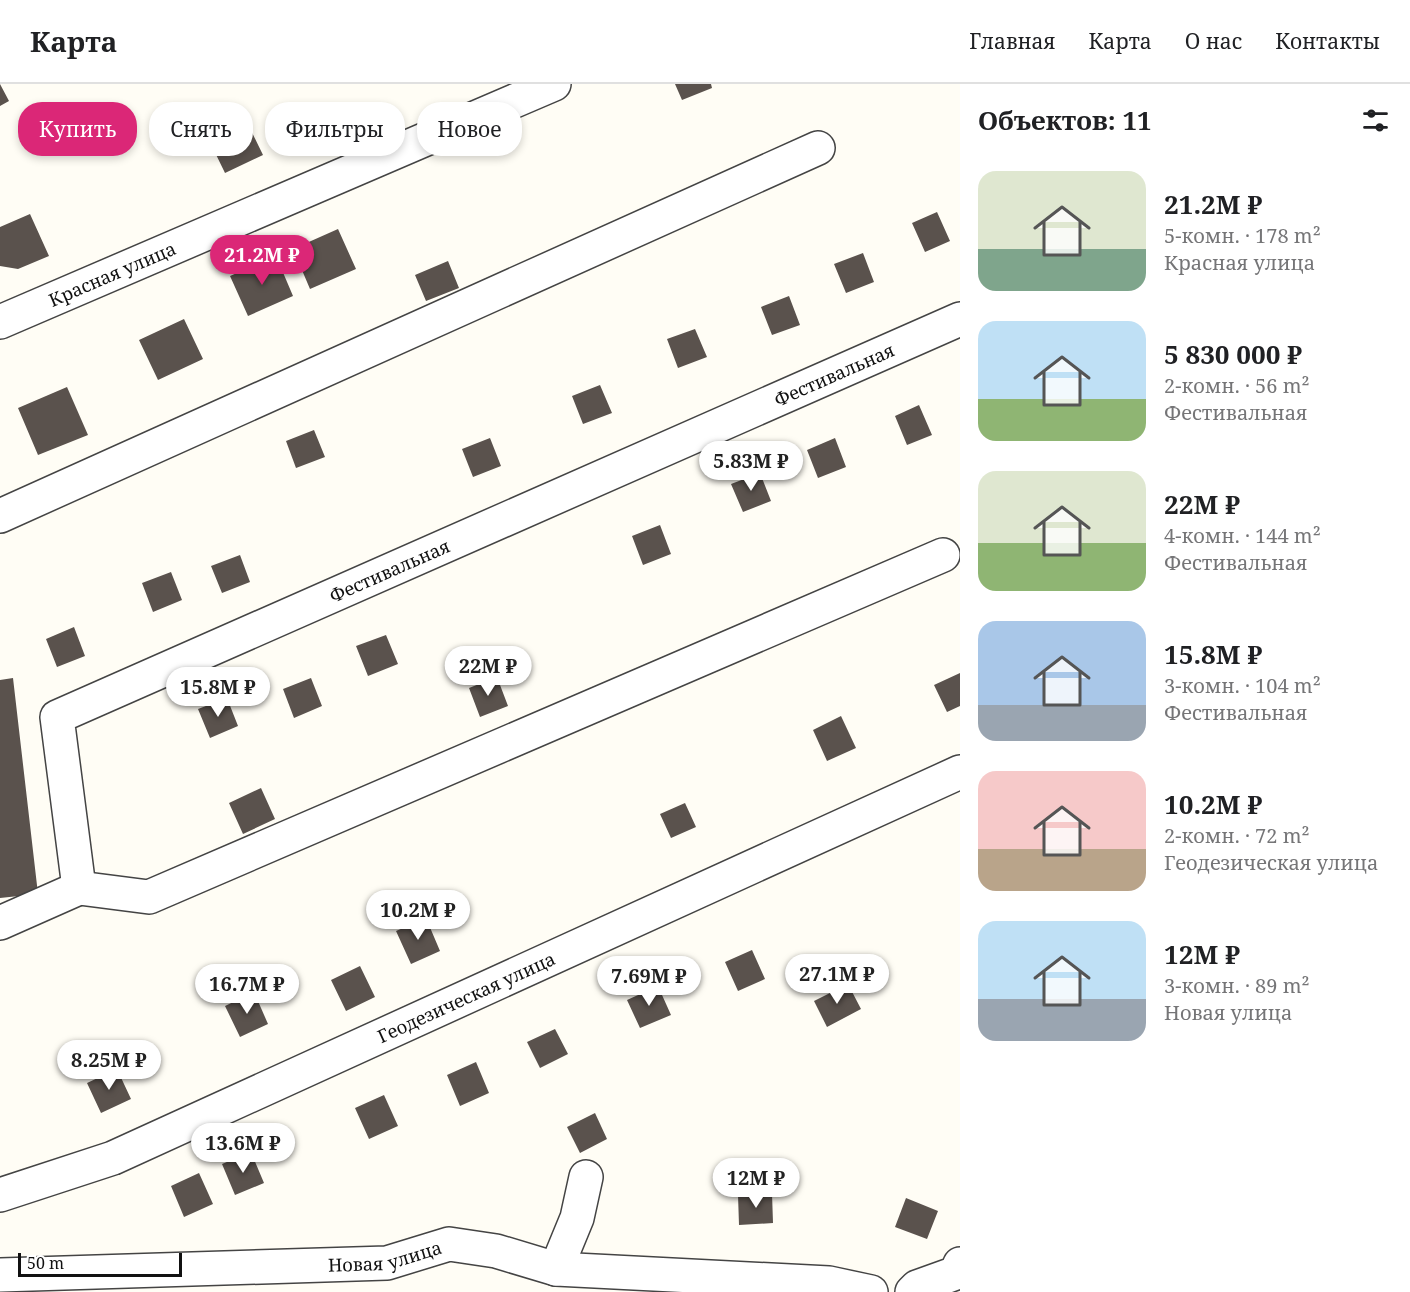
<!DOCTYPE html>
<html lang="ru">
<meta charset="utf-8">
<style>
body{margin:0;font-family:"Noto Serif",serif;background:#f2f2f2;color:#202124;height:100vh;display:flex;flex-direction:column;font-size:22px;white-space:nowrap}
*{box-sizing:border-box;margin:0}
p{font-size:20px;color:#757577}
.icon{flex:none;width:33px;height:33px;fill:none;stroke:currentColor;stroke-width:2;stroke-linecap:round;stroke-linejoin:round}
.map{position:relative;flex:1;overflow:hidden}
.panel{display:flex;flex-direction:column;background:#fff;width:450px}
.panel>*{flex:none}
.banner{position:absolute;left:18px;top:18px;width:570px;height:54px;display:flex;gap:12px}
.scale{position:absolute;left:18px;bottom:15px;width:164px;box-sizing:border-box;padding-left:6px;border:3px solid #111;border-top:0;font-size:16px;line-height:21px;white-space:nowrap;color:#111;-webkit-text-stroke:4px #fff;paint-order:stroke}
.price{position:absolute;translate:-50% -51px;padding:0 14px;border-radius:21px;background:#fff;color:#222;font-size:20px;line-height:39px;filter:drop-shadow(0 2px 3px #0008)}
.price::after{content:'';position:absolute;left:50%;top:36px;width:18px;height:14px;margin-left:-9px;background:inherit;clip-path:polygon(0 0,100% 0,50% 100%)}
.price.active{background:#db2777;color:#fff}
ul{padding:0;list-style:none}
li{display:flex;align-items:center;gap:18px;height:150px;padding:0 18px}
li span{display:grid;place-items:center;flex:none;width:168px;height:120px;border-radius:18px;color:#555}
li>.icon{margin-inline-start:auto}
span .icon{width:72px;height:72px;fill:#fffc;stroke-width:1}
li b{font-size:26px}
h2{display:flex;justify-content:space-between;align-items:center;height:72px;padding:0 18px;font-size:26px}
.tag{padding:0 21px;border-radius:24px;background:#fff;box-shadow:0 3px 9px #0003;font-size:21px;line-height:54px}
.tag.active{background:#db2777;color:#fff}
header{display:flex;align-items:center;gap:36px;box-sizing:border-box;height:84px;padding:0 30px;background:#fff;border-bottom:2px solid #e0e0e0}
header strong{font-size:28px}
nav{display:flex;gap:33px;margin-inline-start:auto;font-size:21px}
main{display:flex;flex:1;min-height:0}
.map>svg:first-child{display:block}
.building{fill:#5a524d}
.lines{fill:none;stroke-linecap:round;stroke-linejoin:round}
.minor-casing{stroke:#444;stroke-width:36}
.minor{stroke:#fff;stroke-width:33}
.labels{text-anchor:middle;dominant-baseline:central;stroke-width:6;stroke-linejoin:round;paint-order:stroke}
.street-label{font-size:18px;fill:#111;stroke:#fff}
</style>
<header>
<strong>Карта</strong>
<nav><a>Главная</a><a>Карта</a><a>О нас</a><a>Контакты</a></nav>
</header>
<main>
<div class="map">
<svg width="960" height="1208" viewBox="0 0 960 1208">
<rect width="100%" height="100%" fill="#fffdf5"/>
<!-- building -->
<path class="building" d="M0 0 9 17 0 22Z
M675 0H711L712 4 682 16Z
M244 32 263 71 225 89 206 50Z
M937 128 950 157 925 168 912 139Z
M30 130 49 172 18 185 0 182V143Z
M338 145 356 185 310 205 293 165Z
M863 169 874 198 846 209 834 180Z
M276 172 293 212 248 232 230 192Z
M448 177 459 204 426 217 415 191Z
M789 212 800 241 772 251 761 223Z
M184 235 203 275 158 296 139 256Z
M695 245 707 273 678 284 667 255Z
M600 301 612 329 583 340 572 312Z
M67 303 88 351 38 371 18 324Z
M919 321 932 351 907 361 895 332Z
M314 346 325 373 296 384 286 357Z
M490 354 501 382 473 393 462 365Z
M835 354 846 383 818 394 807 366Z
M760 389 771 417 743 428 731 400Z
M660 441 671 470 643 481 632 452Z
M240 471 250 498 222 509 211 482Z
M171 488 182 516 153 528 142 499Z
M74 543 85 572 57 583 46 555Z
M386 551 398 580 368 592 356 562Z
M960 589V622L947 628 934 601Z
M497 593 508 622 480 633 469 604Z
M13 594 38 810 0 814V596Z
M311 594 322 622 294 634 283 605Z
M227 614 238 642 210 654 198 625Z
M841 632 856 664 827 677 813 646Z
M261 704 275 735 243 750 229 719Z
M685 719 696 743 671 754 660 730Z
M426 834 440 867 411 880 396 847Z
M752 866 765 895 738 907 725 878Z
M360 882 375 913 346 927 331 896Z
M848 900 861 925 827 943 814 917Z
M658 902 671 931 640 944 627 916Z
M254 908 268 940 240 953 225 922Z
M555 945 568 970 540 984 527 958Z
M476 978 489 1009 460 1022 447 991Z
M117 985 131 1015 101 1029 87 999Z
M384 1011 398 1042 369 1055 355 1024Z
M595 1029 607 1055 580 1069 567 1043Z
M251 1068 264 1099 235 1111 222 1080Z
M199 1089 213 1120 184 1133 171 1102Z
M772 1109 773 1139 739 1141 738 1111Z
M906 1114 938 1127 927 1155 895 1143Z"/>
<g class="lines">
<defs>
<g id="minor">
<path id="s1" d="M0 238 554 0"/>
<path d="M0 432 818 64"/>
<path d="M79 804 149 813 943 471"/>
<path id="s2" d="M0 839 79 804 57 633 960 235"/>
<path id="s3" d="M0 1111 113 1074 960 688"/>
<path d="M556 1185 577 1134 586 1093"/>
<path id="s4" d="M0 1191 387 1179 449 1160 496 1167 556 1185 829 1199 871 1208"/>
<path d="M912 1208 917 1203 956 1189 960 1180"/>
</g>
</defs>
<!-- minor casing -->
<use href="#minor" class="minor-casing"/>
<!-- minor -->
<use href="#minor" class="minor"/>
</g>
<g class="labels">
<!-- street labels -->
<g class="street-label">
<text stroke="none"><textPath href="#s1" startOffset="122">Красная улица</textPath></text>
<text stroke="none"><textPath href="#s2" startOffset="1108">Фестивальная</textPath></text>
<text stroke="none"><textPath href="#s2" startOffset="622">Фестивальная</textPath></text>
<text stroke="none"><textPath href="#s3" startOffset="507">Геодезическая улица</textPath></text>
<text stroke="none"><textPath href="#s4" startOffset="386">Новая улица</textPath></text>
</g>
</g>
</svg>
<div class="scale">50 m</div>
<b class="price active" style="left:262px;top:202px">21.2M ₽</b>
<b class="price" style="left:751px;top:408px">5.83M ₽</b>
<b class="price" style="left:488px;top:613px">22M ₽</b>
<b class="price" style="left:218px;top:634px">15.8M ₽</b>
<b class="price" style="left:418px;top:857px">10.2M ₽</b>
<b class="price" style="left:837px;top:921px">27.1M ₽</b>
<b class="price" style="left:649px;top:923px">7.69M ₽</b>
<b class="price" style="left:247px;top:931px">16.7M ₽</b>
<b class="price" style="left:109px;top:1007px">8.25M ₽</b>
<b class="price" style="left:243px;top:1090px">13.6M ₽</b>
<b class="price" style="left:756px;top:1125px">12M ₽</b>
<div class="banner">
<a class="tag active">Купить</a>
<a class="tag">Снять</a>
<a class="tag">Фильтры</a>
<a class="tag">Новое</a>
</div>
</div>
<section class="panel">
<h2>Объектов: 11<svg class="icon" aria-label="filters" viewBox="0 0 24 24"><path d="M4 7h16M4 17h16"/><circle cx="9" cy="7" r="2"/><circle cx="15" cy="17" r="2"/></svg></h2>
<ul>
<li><span style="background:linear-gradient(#dfe7d0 65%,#7fa58c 0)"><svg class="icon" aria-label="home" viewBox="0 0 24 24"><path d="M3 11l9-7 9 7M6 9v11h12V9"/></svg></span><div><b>21.2M ₽</b><p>5-комн. · 178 m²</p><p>Красная улица</p></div></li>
<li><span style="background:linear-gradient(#bfe0f5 65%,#8fb573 0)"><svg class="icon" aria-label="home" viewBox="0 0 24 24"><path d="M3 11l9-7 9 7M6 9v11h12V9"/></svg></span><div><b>5 830 000 ₽</b><p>2-комн. · 56 m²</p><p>Фестивальная</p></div></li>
<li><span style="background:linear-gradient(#dfe7d0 60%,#8fb573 0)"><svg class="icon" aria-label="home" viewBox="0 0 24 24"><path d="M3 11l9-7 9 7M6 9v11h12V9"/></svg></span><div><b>22M ₽</b><p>4-комн. · 144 m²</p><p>Фестивальная</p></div></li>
<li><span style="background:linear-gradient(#a9c7e8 70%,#9aa5b1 0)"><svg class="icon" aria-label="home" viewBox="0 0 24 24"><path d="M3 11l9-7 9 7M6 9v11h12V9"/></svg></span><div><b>15.8M ₽</b><p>3-комн. · 104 m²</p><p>Фестивальная</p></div></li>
<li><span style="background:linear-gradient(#f6c9c9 65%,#b9a48a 0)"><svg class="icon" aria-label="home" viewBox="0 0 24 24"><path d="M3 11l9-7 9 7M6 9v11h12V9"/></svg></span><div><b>10.2M ₽</b><p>2-комн. · 72 m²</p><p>Геодезическая улица</p></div></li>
<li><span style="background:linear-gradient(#bfe0f5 65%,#9aa5b1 0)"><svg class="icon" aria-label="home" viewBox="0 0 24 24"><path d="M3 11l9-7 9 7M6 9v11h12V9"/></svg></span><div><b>12M ₽</b><p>3-комн. · 89 m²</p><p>Новая улица</p></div></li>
</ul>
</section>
</main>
